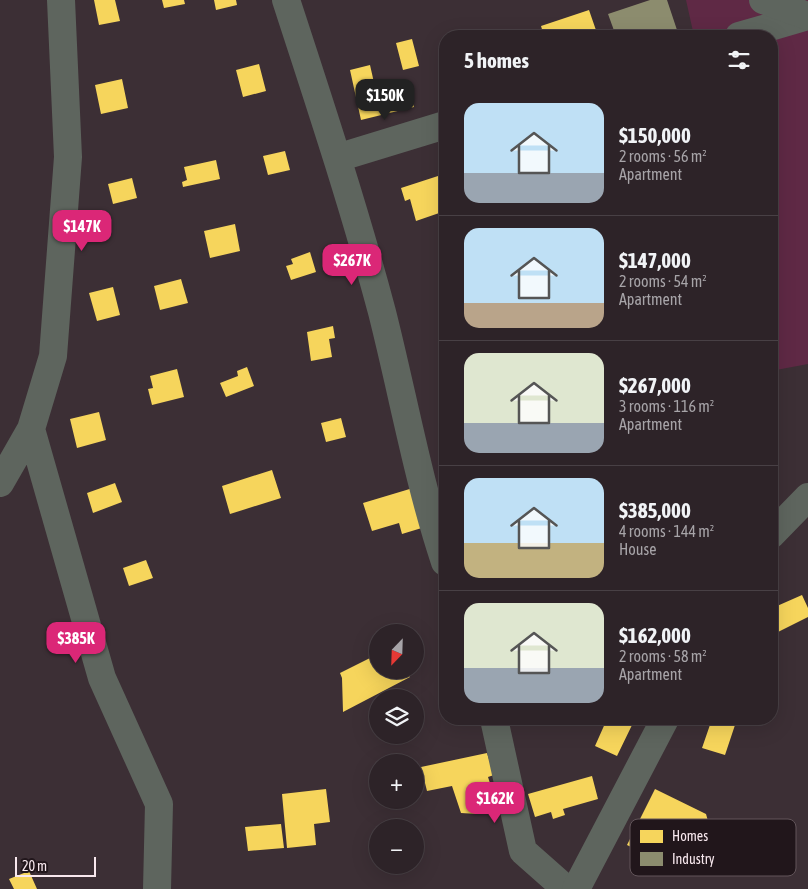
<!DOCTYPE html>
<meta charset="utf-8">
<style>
body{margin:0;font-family:"Asap Condensed",sans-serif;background:#392f34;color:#f1f3f6;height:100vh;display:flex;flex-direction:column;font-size:19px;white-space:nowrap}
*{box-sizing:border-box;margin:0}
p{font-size:16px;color:#a7a4a8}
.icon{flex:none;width:28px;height:28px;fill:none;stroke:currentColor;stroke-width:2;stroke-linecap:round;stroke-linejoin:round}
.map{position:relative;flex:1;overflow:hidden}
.panel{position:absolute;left:439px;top:30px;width:339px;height:695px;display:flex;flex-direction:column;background:#2d2328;border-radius:20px;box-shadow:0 5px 20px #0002,0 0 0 1px #484045}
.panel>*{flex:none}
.needle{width:32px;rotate:203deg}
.fabs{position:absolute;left:369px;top:624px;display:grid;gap:10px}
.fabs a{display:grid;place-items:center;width:55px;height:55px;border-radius:50%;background:#2d2328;box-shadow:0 5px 20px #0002,0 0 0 1px #484045;font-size:25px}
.scale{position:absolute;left:15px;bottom:12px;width:81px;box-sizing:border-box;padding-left:5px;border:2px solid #f8e8ee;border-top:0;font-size:14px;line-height:18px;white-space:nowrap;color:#f8e8ee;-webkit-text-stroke:4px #21161b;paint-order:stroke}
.price{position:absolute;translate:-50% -42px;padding:0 11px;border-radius:10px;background:#db2777;color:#fff;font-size:16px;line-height:32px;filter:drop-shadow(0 1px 2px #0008)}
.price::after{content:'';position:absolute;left:50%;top:30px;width:15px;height:11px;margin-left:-8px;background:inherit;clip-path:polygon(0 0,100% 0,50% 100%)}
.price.selected{background:#222;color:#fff}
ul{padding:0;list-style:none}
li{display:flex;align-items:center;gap:15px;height:125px;padding:0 25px}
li+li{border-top:1px solid #484045}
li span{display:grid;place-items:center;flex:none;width:140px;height:100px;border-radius:15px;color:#555}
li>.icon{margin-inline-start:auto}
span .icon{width:60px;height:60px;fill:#fffc;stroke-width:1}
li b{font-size:21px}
h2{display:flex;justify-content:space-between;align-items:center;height:60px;padding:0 25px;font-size:21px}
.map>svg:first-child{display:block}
.green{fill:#5f2945}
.homes{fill:#f6d55c}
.industry{fill:#8c8c6e}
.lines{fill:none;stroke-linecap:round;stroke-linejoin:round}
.minor{stroke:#5e655e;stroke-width:28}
.tertiary{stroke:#5e655e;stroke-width:28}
.key{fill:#21161b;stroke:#62555a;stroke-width:1}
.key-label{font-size:14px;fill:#f8e8ee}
</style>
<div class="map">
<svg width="808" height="889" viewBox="0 0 808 889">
<rect width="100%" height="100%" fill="#3c2f35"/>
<!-- green -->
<path class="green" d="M686 0H808V364L776 370 771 349V36H694Z"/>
<!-- homes -->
<path class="homes" d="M94 0H115L120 21 99 25Z
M162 0H184L185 4 164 8Z
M214 0H236L237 5 216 10Z
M589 10 598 36H544L541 26Z
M412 39 419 66 403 70 396 43Z
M445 48V71L438 50Z
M259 64 266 91 243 97 236 70Z
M370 65 375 87H378L407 80 414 107 361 120 350 70Z
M122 79 128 108 101 114 95 85Z
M285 151 290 170 268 175 263 156Z
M216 160 220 179 183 187 182 182 187 180 184 167Z
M438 176 445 197V211L416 221 410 199 405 201 401 188Z
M132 178 137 198 113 204 108 184Z
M235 224 240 251 210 258 204 231Z
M310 252 316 272 291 280 286 266 293 264 291 259Z
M181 279 188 303 160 310 154 286Z
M113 287 120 315 97 321 89 293Z
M333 326 335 338 329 339 332 357 311 361 307 332Z
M247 367 254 386 226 397 220 383 238 376 237 371Z
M177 369 184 397 152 405 148 389 153 388 150 376Z
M99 412 106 440 77 448 70 419Z
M341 418 346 437 326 442 321 423Z
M272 470 281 498 230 514 222 486Z
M115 483 122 502 93 513 87 493Z
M413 488 425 527 402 534 399 523 372 531 363 503Z
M146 560 153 578 129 586 123 568Z
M802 595 808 608V617L776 633 774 628 775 609 777 606Z
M378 654V670H406L410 677 343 712 342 678 340 673Z
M607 719H624L633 723 617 756 595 746Z
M712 719H737L725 755 702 748Z
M487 753 494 775 488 777 498 808 477 814 461 813 452 786 427 791 421 767Z
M592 776 598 799 563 809 565 815 553 819 551 812 535 817 528 794Z
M326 789 330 822 314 824 316 845 287 848 282 794Z
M655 789 706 814 722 870 699 876 689 840 671 832 658 860 627 845Z
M281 824 284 848 248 851 245 827Z
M29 871 37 889H14L9 879Z"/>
<!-- industry -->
<path class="industry" d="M650 0H667L679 36H616L608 14Z"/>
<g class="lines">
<!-- minor -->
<path class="minor" d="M286 0C320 104 354 207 382 312 403 395 418 481 445 562
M739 36 808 16
M337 158 445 125
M31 429 102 678 159 804 157 889
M0 483 31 429 53 356 68 157 61 0
M494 719 523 851 566 889"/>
<!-- tertiary -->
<path class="tertiary" d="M763 0 808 16
M771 535 808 497
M576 889 665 719"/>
</g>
<!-- legend -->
<rect x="630" y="819" width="166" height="57" rx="8" class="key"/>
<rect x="640" y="830" width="23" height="13" fill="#f6d55c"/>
<rect x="640" y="852" width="23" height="14" fill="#8c8c6e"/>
<g class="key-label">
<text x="672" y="841">Homes</text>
<text x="672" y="864">Industry</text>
</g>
</svg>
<div class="fabs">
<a><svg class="needle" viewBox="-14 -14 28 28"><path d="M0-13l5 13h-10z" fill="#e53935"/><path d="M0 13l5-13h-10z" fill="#a7a4a8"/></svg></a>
<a><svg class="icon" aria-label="layers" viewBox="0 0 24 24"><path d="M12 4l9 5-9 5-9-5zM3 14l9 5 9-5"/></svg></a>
<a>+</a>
<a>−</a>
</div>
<div class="scale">20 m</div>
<b class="price selected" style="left:385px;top:121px">$150K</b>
<b class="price" style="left:82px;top:252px">$147K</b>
<b class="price" style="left:352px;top:286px">$267K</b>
<b class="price" style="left:76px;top:664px">$385K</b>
<b class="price" style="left:495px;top:824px">$162K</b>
<section class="panel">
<h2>5 homes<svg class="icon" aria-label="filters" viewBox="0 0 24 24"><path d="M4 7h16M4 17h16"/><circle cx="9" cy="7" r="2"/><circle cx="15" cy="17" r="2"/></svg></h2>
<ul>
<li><span style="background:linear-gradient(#bfe0f5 70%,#9aa5b1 0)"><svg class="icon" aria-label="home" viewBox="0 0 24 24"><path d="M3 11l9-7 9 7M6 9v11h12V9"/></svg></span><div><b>$150,000</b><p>2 rooms · 56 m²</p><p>Apartment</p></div></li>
<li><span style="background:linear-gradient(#bfe0f5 75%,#b9a48a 0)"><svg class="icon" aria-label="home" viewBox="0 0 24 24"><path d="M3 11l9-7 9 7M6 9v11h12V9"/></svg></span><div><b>$147,000</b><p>2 rooms · 54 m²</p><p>Apartment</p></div></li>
<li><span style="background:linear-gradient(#dfe7d0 70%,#9aa5b1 0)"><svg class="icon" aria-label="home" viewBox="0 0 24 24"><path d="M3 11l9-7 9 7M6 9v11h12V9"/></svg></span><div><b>$267,000</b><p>3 rooms · 116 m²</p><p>Apartment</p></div></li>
<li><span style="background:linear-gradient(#bfe0f5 65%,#c2b280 0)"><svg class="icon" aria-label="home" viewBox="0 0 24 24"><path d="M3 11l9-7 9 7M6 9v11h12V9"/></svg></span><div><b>$385,000</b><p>4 rooms · 144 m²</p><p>House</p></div></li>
<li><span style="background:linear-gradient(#dfe7d0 65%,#9aa5b1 0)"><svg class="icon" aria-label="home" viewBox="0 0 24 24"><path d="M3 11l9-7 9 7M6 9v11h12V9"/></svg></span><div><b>$162,000</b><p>2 rooms · 58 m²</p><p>Apartment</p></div></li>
</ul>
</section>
</div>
